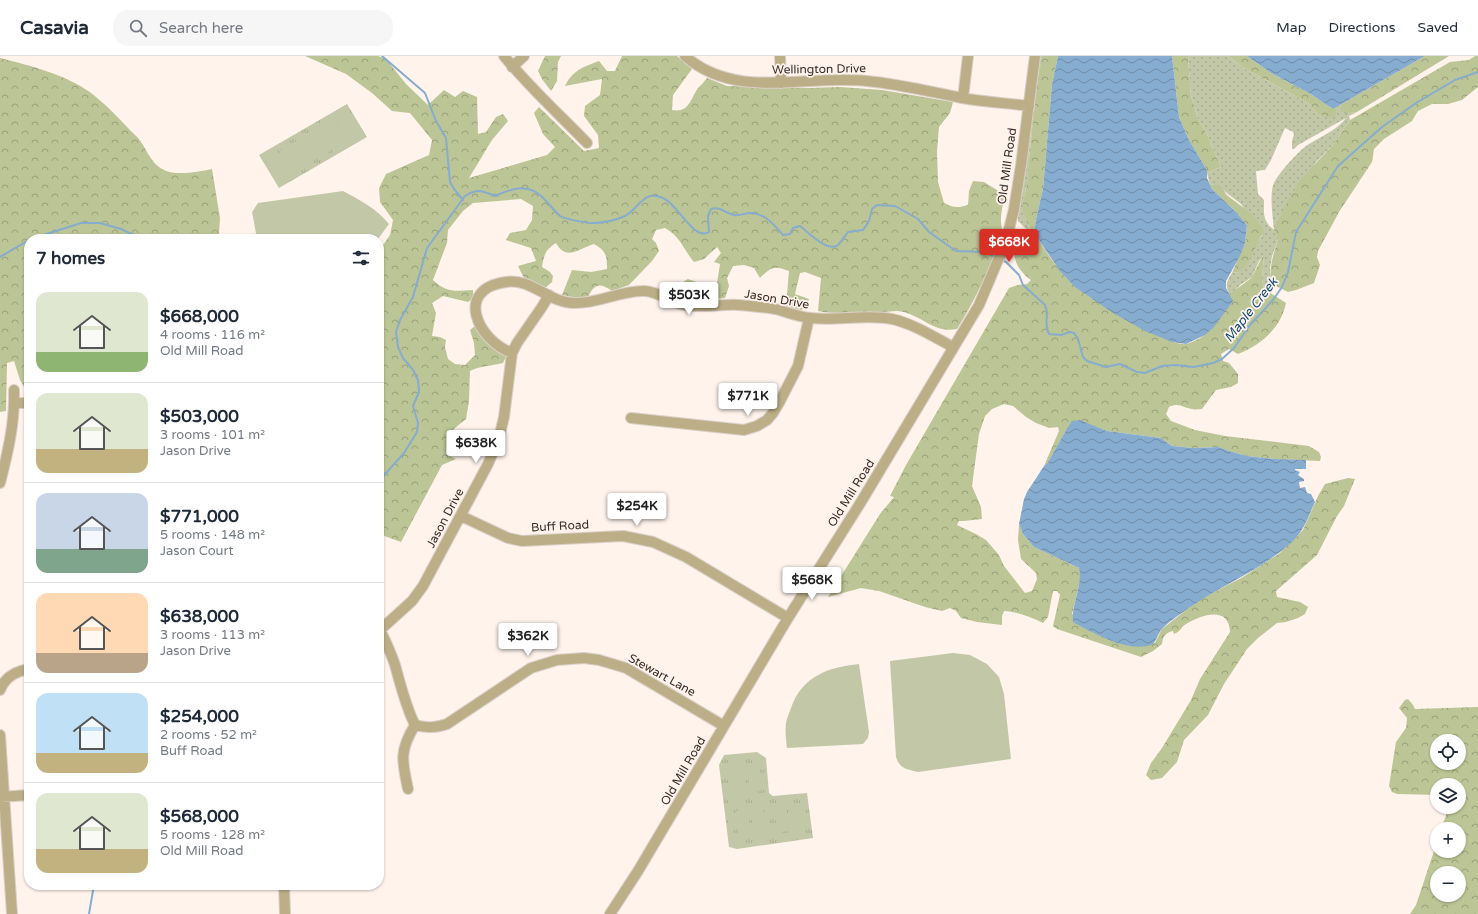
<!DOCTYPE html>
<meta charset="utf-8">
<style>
body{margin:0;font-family:"Varela Round",sans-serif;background:#f6f6f7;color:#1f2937;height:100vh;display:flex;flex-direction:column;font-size:15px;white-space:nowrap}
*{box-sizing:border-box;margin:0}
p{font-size:13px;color:#747a83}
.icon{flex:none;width:22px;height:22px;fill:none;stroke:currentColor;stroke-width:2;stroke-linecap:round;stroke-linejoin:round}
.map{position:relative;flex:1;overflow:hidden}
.panel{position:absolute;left:24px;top:178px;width:360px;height:656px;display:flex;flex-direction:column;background:#fff;border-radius:16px;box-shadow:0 1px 3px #0004}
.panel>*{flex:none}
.fabs{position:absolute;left:1430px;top:678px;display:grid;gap:8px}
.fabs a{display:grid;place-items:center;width:36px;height:36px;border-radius:50%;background:#fff;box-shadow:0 1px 3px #0004;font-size:20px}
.price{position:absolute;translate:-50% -34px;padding:0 9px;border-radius:4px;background:#fff;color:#222;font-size:13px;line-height:26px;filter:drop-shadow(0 1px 2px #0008)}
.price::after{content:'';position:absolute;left:50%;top:24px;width:12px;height:9px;margin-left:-6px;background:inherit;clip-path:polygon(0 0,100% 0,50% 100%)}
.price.on{background:#d93025;color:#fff}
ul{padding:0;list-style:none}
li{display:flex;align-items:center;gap:12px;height:100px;padding:0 12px}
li+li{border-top:1px solid #e0e1e3}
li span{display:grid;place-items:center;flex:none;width:112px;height:80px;border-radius:12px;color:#555}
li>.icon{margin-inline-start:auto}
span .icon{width:48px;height:48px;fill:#fffc;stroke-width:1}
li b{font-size:17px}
h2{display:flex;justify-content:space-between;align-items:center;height:48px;padding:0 12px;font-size:17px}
header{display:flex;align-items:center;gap:24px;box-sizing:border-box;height:56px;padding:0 20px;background:#fff;border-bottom:1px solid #e0e1e3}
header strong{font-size:19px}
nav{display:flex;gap:22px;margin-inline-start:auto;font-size:14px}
.search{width:280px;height:36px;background:#f6f6f7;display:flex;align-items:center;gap:10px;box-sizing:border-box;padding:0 14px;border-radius:16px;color:#747a83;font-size:15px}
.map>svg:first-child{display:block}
.grass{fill:url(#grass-dots);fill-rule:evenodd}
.forest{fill:url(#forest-crowns);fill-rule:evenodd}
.park{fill:url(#park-tufts)}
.garden{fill:#c2c8a7}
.water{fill:url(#water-waves)}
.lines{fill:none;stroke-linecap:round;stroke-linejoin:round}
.stream{stroke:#86accf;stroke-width:2}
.minor-casing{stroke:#dbcfc9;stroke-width:12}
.minor{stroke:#bcaf87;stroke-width:10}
.labels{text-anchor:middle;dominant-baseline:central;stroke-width:3.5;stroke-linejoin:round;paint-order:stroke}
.street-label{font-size:12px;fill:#382d27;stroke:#fff3ec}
.water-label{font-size:13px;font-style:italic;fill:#0f4b78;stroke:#fff3ec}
</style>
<header>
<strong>Casavia</strong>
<div class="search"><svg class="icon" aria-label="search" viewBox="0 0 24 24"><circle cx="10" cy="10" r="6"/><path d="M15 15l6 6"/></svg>Search here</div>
<nav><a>Map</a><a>Directions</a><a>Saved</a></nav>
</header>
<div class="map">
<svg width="1478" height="858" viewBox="0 0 1478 858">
<defs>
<pattern id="grass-dots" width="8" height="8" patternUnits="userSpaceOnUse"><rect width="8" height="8" fill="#c2c8a7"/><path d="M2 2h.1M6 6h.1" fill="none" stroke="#a7ac90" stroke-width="1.8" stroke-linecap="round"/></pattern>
<pattern id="forest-crowns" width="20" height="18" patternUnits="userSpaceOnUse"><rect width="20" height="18" fill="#bcc595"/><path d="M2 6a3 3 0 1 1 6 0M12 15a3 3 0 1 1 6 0" fill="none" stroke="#9aa07a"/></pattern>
<pattern id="park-tufts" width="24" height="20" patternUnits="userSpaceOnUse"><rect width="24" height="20" fill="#c2c8a7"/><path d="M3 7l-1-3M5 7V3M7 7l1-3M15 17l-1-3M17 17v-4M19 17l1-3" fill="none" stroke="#a7ac90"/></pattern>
<pattern id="water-waves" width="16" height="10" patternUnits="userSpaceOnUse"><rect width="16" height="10" fill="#86accf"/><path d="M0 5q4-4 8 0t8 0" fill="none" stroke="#6f8ca8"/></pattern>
</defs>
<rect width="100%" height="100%" fill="#fff3ec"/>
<!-- grass -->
<path class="grass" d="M1039 0H1042L1031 83 1027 128 1024 142 1025 162 1030 173 1028 175 1018 165V154Z
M1188 0H1228L1244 12 1308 47 1317 57 1336 59V51L1340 49 1339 53 1347 57 1357 56 1349 60 1350 64 1332 90 1316 106 1279 181 1272 200 1270 212V227L1264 233 1262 224 1264 199 1259 205 1252 221 1240 229 1230 240C1225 230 1226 226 1232 217L1239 216 1262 180 1241 148 1215 128 1210 129 1207 117 1221 111 1212 91 1207 78 1198 63 1191 40ZM1346 62C1338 73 1321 81 1309 88 1300 93 1278 118 1274 127 1269 137 1273 163 1274 174 1262 164 1264 158 1264 144L1258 138 1256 115 1265 114 1271 104 1285 72 1293 76 1294 78 1292 85V93H1294L1298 89Z"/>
<!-- forest -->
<path class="forest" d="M305 0H378L386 3 406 28 428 49 444 34 455 41 463 35 477 41 478 78 486 76 496 61 503 58 508 65 492 84 469 122 547 99 555 91 543 78 534 57 539 51 584 95 599 92 598 79 584 60 585 50 600 39 602 23 565 30C573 14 583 11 599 5L607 15H615L622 0H677L692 13 673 39 672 54C689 57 690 44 698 32 701 29 704 26 707 22L727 30 809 32 840 31 882 34 953 46 950 57 939 71 937 96 938 126 944 147C953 152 958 152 968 149L969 135 973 125 984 126 1005 139C1002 153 998 165 1004 178 990 211 976 243 957 273 932 278 921 257 897 255 892 255 887 256 882 256 861 257 838 259 818 255L821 222 805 216 800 217 795 238 809 243 806 251 801 254 786 250 789 215C774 209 771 211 760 222L754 212 744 209 733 210 727 222 729 230 725 242C709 244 697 241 682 236L683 226 688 223 699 227H717L720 208 714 206 721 197 717 191 704 203 694 206C683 193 681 181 665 172L656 174 652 183 656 187 659 195 652 205 629 229 612 235C600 227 595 227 588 241L577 242 562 239 572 214 591 216 607 213C607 199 606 195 594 188 580 192 566 206 556 187 545 194 544 199 542 211L550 216 553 220 552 226 545 232 524 222 518 210 536 205 531 192 506 184 510 177 526 174 532 164 533 150 521 143 473 147 463 155 448 174 447 187 433 224C447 237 455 235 473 234V242L468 246 443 240 432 247 436 257 432 280 440 281 446 284 445 291 448 303 455 308 465 309 475 299 474 287 470 274 475 270 484 284 507 299 503 307C491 310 480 310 470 315L469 345 466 363 450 376 446 398 456 403 442 409 401 486 379 478V195L390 179 393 164 380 146 379 132 386 118 429 99 432 84 410 57 392 55 372 37 346 18Z
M545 0H561L558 6 557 25 551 35 542 23 538 15Z
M1042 0H1058L1052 28 1043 133 1036 163 1034 177C1028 171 1024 162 1023 152 1022 143 1027 134 1027 125 1031 83 1035 41 1042 0Z
M1172 0H1188L1191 40 1198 63 1207 78 1212 91 1221 111 1207 117V114L1189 84 1179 61Z
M1228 0H1247L1271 17 1309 37 1333 53 1336 51V59L1332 63 1317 57 1308 47 1244 12Z
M1425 0H1449L1357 56C1350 57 1343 59 1339 53L1340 49Z
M1475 0H1478V31L1462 44 1448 48H1432L1418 55 1412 65 1384 83 1374 93 1372 106 1339 156 1318 195 1317 201 1320 209 1314 227 1296 234 1288 236 1270 227C1270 209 1273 198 1279 181L1274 174 1284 152 1300 124 1332 90 1350 64 1450 6 1469 4Z
M0 2C31 10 65 18 91 37 107 49 121 65 135 79 147 90 148 106 164 114 176 120 198 116 212 113L220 162 219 178 227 183H29V336H27L20 324 14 305 7 307 6 355 0 356Z
M1215 128C1225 132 1222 134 1228 140 1241 150 1256 159 1264 175L1246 210 1239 216 1232 217 1245 187 1247 169 1236 156 1212 133 1210 129Z
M1022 179 1028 182 1037 181C1047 198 1059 215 1074 229 1089 243 1168 291 1186 288 1191 287 1199 283 1203 280 1210 275 1223 248 1230 239 1236 232 1244 228 1251 222 1254 219 1260 204 1264 198L1262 224 1264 233 1286 247C1281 272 1261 289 1238 298L1229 293 1221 298 1223 305 1229 307 1238 318V327L1231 331 1216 334 1202 353C1199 353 1195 354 1192 353 1183 352 1179 346 1169 351L1166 358 1171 365 1195 374 1225 380 1309 390 1319 396 1321 401 1320 405 1275 403 1247 400 1229 395 1219 391 1193 392 1172 390 1161 382 1107 375 1089 368 1066 374 1048 406 1044 410 1059 375 1058 371 1049 372 1036 367 1026 361 1013 350 1004 348 992 353 985 360 979 378 972 430 981 451 982 463 964 465H959L957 469 976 478 986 484 999 499 1004 510 1025 537 1032 535 1037 523 1036 517 1021 503 1018 484 1019 468 1023 478 1034 491 1079 512 1081 521 1072 558 1155 587 1162 573 1199 544 1243 521 1280 497 1303 474 1318 440 1325 428 1348 422 1355 423 1344 450 1337 460 1317 499 1276 535 1277 541 1300 546 1308 551 1305 558 1298 562 1286 566 1277 567 1258 582 1247 593 1224 628 1208 659 1184 684 1177 706 1162 722 1151 724 1146 719 1151 707 1162 692 1191 644 1200 623 1230 576C1229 549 1201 559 1186 568 1181 571 1180 576 1174 578L1173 575C1165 577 1163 580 1162 588L1153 595 1141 601 1057 573 1053 570 1060 539 1057 535H1053L1048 561 1043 567C1030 561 1018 556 1004 555L1002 560V569L977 566 961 562 956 555 950 552 942 555 925 551 879 535 861 532 828 541 880 458 894 441 890 440 906 409 1009 232 1018 229 1027 228 1031 224C1015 213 1008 195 1022 179Z
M1408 643 1413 649 1415 653 1478 651V858H1410L1416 849 1437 786V795H1459V773H1441L1449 751H1459V729H1437V739L1397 738 1392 736 1389 730 1396 686 1406 672 1407 662 1399 652 1405 644ZM1437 685H1459V707H1437ZM1437 817H1459V839H1437Z"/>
<!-- park -->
<path class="park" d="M347 48 367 81 279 132 259 99Z
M757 696 766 702 769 737 773 740 807 737 813 782 737 793 729 791 719 709 724 699Z"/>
<!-- garden -->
<path class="garden" d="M347 56 360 78 349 84 336 62Z
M333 64 346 86 335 92 322 70Z
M319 71 332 94 322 100 309 77Z
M303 81 316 103 306 109 293 87Z
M289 89 302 111 292 117 279 95Z
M276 97 289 119 278 125 265 103Z
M343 135C360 144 377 153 389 168L378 183H257L252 156 258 147Z
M953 597 970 599 987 608 999 621 1004 638 1011 703 918 716C906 713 900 713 896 701L890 605Z
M859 608 869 676 868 682 863 688 787 692C786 684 785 675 786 667 787 662 789 657 791 652 802 620 829 611 859 608Z
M759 709 761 735 750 736 747 711Z
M743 711 746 737 734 738 731 713Z
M802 748 805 773 793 775 790 749Z
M786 749 789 775 777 776 774 751Z
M763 752 766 778 754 779 751 753Z
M748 753 750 779 738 780 736 755Z"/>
<!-- water -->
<path class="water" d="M1058 0H1172L1179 61 1189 84 1207 114V122L1212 133 1236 156 1247 169 1245 187 1240 200 1226 225V232L1233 245 1214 271 1205 279 1186 288 1172 286 1145 275 1113 257 1075 231 1060 215 1034 177 1036 163 1043 133 1052 28Z
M1247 0H1425L1333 53 1309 37 1271 17Z
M1080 364 1107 375 1161 382 1172 390 1193 392 1219 391 1229 395 1247 400 1275 403 1306 404V413H1295V414L1300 416 1298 419 1304 423V425L1299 426 1300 432 1305 431 1307 437 1311 438 1315 446C1308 461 1305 473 1293 485 1261 515 1220 529 1186 554 1178 560 1168 566 1162 573 1156 580 1157 589 1147 590 1123 594 1093 577 1073 566 1071 548 1083 530 1079 512L1034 491 1023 478 1019 468 1024 443 1027 436 1044 410 1048 406 1066 374 1072 365Z"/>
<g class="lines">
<!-- stream -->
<path class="stream" d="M382 0 425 37 436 65 446 82 450 126 454 133 463 144
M31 183 81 167H100L121 173 142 183
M0 201 29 184
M1001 204 1006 206 1019 219 1023 229 1045 249C1050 259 1043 267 1049 278L1061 279 1070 276 1074 277 1078 283 1083 301 1087 305 1106 311 1120 308 1137 316 1145 317 1162 310 1176 309 1194 311 1213 307 1222 303 1234 292 1250 269 1273 244 1282 231 1288 216 1296 176 1338 110 1382 71 1416 47 1455 24 1478 16
M379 425 404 397 417 376 418 367 413 350 419 336 418 324 413 314 403 302 398 291 396 276 400 264 413 241 427 192 465 140C478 132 482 135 495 140 511 133 526 127 541 140 548 146 553 154 560 160 564 163 587 167 592 167 603 167 616 164 625 160 640 152 643 133 663 142 678 148 693 185 709 176L708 160 711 153C721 150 726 158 735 159 740 160 745 157 750 157 765 157 774 169 783 179L790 178 793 172 800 170C808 176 828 197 838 189 841 186 845 180 848 176L863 174 869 165 872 153 877 149 895 150 918 163 929 176 956 195 986 196 995 201
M89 858 94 829"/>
<defs>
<path id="minor" d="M504 0C529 31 559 58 587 87
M685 0C736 45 806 18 867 25 899 28 931 36 962 42 984 46 1006 47 1029 50
M780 0 781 27
M512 11 524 0
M963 42 968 0
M512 297C477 284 454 233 506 226 532 222 549 247 574 247 598 248 621 234 645 235 660 236 671 247 685 249 702 252 722 248 739 249 751 250 764 251 775 253 787 256 799 261 811 262 837 265 867 258 892 263 914 268 934 281 953 291
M14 347H29
M631 362 744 374 757 370 767 364 773 357 779 347 798 310 809 262
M0 427C8 396 15 366 14 334
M461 460 508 482 522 485 623 480 653 486 686 501 788 562
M380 574C386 586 391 597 395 609 401 630 405 649 415 669 427 672 435 672 447 668L531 612 557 604 584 602 599 604 626 612 724 670
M379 575 412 545 423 530 488 408 499 382 504 361 512 297 517 287 542 251 549 239
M0 634C5 621 16 615 29 613
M0 679 12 858
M408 733C402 705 399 695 415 669
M0 741 29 739
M284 829 285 858
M610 858 638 815 788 562 861 446 979 249 1006 185 1014 153 1021 109 1035 0"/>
</defs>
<!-- minor casing -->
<use href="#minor" class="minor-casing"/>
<!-- minor -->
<use href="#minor" class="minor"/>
</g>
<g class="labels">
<!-- street labels -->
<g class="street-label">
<text transform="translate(819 13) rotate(-1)">Wellington Drive</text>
<text transform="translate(1007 110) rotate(-82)">Old Mill Road</text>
<text transform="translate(777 243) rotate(10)">Jason Drive</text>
<text transform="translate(851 437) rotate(-58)">Old Mill Road</text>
<text transform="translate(445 462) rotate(-62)">Jason Drive</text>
<text transform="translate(560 470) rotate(-3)">Buff Road</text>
<text transform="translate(662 619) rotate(29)">Stewart Lane</text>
<text transform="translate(683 715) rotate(-60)">Old Mill Road</text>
</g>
<!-- water labels -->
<g class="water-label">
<text transform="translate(1251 254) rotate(-52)">Maple Creek</text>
</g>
</g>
</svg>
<div class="fabs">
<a><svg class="icon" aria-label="locate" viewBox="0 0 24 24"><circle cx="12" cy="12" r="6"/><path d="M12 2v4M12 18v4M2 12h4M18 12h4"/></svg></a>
<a><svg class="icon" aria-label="layers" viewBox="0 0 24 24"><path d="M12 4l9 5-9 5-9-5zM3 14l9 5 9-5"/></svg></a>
<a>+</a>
<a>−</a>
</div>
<b class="price on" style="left:1009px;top:207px">$668K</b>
<b class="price" style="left:689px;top:260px">$503K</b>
<b class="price" style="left:748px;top:361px">$771K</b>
<b class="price" style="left:476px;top:408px">$638K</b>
<b class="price" style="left:637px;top:471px">$254K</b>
<b class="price" style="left:812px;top:545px">$568K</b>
<b class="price" style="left:528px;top:601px">$362K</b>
<section class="panel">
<h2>7 homes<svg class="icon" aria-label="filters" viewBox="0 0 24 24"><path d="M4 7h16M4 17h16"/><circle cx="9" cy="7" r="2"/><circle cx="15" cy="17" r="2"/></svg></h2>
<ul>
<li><span style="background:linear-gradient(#dfe7d0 75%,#8fb573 0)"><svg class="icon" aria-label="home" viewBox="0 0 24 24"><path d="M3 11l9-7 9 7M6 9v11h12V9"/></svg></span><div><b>$668,000</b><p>4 rooms · 116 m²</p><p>Old Mill Road</p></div></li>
<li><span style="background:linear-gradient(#dfe7d0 70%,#c2b280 0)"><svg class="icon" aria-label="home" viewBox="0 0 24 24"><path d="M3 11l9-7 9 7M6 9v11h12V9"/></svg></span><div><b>$503,000</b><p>3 rooms · 101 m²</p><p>Jason Drive</p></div></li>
<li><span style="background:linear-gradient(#c9d6e8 70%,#7fa58c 0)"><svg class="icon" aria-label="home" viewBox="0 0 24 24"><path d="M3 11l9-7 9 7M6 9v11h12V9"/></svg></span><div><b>$771,000</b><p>5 rooms · 148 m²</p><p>Jason Court</p></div></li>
<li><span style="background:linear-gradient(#ffd9b3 75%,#b9a48a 0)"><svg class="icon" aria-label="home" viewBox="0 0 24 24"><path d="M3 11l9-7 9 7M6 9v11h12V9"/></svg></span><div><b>$638,000</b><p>3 rooms · 113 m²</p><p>Jason Drive</p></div></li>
<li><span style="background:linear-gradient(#bfe0f5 75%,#c2b280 0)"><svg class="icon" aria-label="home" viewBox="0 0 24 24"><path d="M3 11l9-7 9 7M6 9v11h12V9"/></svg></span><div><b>$254,000</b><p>2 rooms · 52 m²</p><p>Buff Road</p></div></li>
<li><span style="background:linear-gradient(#dfe7d0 70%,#c2b280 0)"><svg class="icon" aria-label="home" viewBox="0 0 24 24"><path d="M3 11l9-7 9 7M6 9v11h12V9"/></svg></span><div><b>$568,000</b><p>5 rooms · 128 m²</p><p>Old Mill Road</p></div></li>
</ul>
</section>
</div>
